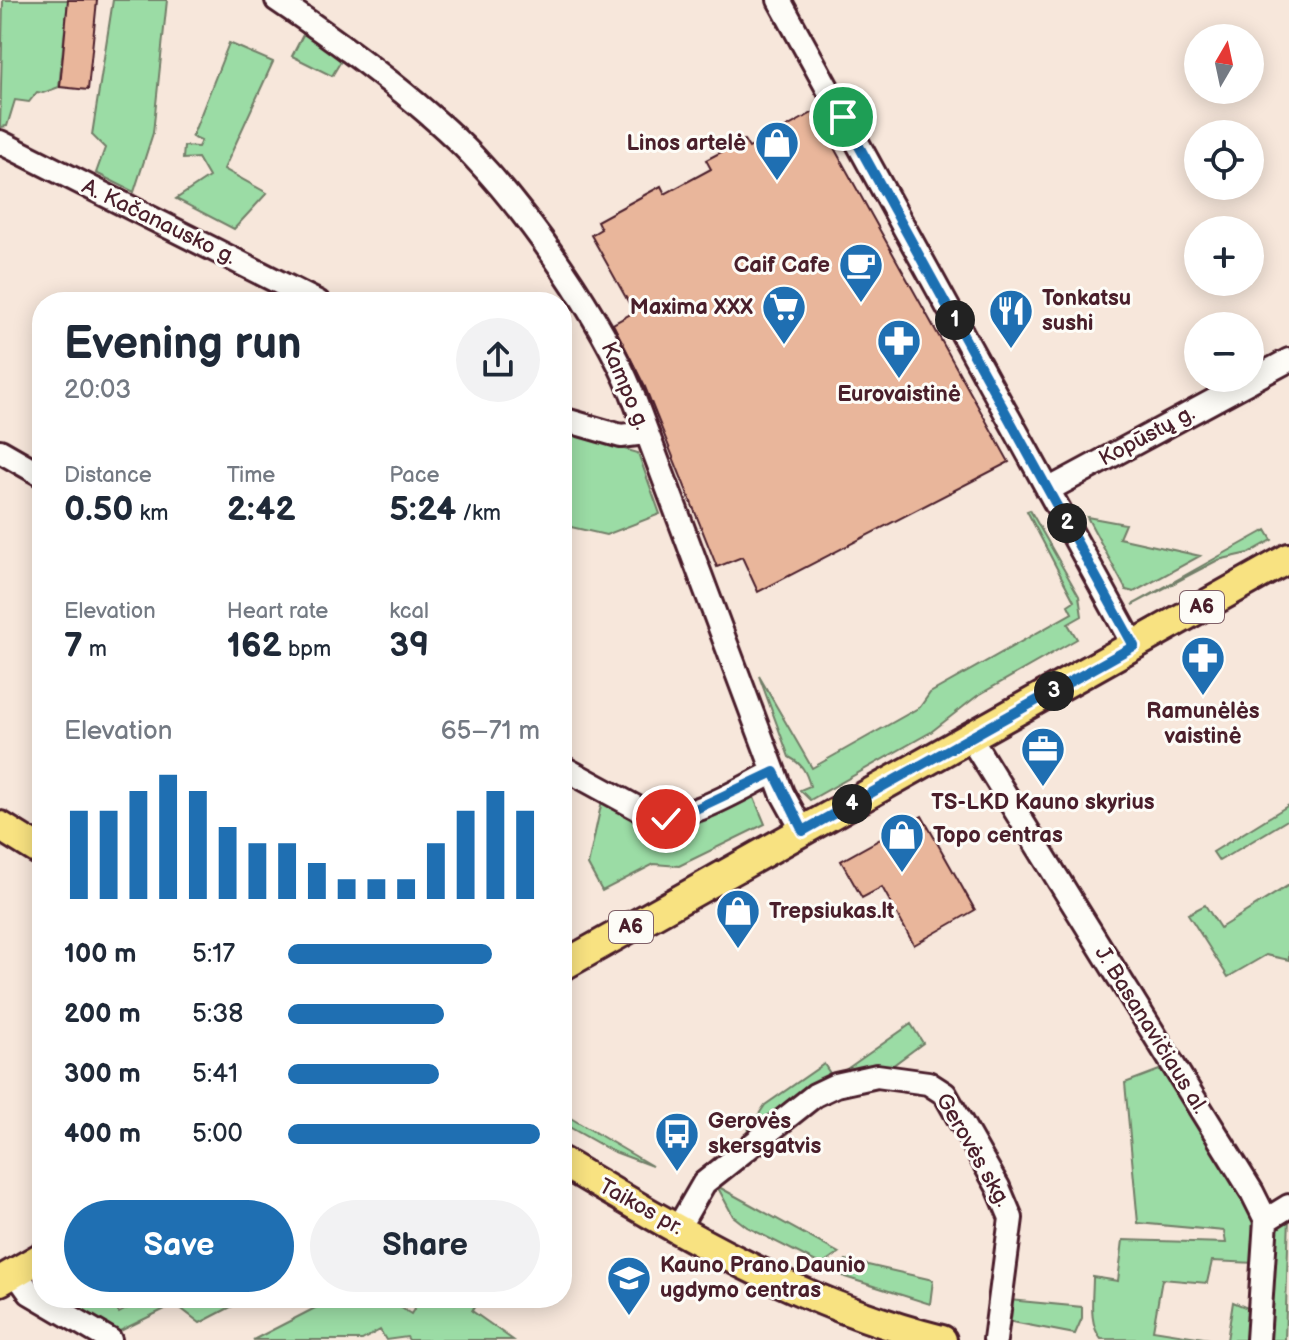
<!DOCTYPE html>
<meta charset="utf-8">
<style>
:root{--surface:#fff;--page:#f2f2f3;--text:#1f2937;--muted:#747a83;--accent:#1f6fb2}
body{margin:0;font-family:"Balsamiq Sans",sans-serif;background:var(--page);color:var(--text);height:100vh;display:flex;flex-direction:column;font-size:30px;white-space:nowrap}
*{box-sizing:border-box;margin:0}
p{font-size:26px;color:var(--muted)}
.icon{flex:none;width:44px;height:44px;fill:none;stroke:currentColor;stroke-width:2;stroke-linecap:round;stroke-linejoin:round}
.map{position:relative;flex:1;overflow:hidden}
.panel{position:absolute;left:32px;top:292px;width:540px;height:1016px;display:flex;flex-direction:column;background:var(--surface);border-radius:32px;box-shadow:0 4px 20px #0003}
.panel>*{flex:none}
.needle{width:52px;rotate:9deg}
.buttons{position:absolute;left:1184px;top:24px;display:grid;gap:16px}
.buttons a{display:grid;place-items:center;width:80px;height:80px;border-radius:50%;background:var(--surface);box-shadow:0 4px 20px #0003;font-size:40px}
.pin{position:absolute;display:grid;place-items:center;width:68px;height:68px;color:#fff;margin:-34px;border:4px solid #fff;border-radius:50%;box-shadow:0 2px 8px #0007}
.km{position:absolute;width:40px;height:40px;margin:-20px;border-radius:50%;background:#222;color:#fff;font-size:22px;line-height:40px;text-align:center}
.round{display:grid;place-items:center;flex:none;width:84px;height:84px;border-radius:42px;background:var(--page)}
.head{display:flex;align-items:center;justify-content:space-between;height:136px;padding:0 32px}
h1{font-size:44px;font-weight:700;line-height:60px}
.metrics{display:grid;grid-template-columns:repeat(3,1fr);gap:12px;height:136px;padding:8px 32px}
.metrics div{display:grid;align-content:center}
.metrics b{font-size:34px;font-weight:700}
.metrics small{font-size:22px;font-weight:400}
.metrics p{font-size:22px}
.chart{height:224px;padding:16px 32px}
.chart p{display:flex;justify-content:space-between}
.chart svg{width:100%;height:144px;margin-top:8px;stroke:var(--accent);stroke-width:6}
.action{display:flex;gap:16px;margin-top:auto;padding:16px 32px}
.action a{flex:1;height:92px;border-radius:48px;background:var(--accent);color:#fff;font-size:32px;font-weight:700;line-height:92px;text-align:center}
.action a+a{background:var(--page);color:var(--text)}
ul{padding:0 32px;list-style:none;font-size:26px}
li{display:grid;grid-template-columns:128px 96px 1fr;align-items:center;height:60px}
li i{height:20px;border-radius:10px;background:var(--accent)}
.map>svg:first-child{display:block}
.green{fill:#9bdca5;stroke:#727e68;stroke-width:2}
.building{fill:#e9b69b;stroke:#4a1f2b;stroke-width:2}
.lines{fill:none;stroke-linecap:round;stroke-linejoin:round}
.minor-casing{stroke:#4a1f2b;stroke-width:28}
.major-casing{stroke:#4a1f2b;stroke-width:34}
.minor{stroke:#fdfcf7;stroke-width:22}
.major{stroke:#f8e281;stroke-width:28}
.route-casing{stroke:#fff;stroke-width:16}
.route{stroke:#1f6fb2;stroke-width:10}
.labels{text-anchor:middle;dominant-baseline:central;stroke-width:6;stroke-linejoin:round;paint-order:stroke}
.shield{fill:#fdfcf7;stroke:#806168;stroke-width:2}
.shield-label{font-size:20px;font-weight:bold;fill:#4a1f2b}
.poi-label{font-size:22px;font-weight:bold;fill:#4a1f2b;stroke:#fdfcf7;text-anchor:start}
.street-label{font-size:22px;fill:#4a1f2b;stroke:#fdfcf7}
</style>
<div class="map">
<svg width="1289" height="1340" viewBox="0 0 1289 1340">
<rect width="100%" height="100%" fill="#f7e7db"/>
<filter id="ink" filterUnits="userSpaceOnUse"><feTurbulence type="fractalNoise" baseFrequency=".0125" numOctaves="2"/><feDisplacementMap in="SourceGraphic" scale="16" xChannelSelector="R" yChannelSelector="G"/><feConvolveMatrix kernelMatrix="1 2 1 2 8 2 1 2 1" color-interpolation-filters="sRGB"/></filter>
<g filter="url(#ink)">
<path class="green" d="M3 0H68L59 87 43 93 37 92 29 102 15 100 7 126 0 127Z
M113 0H167L153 133 134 192 96 173 105 148 92 135Z
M306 29 344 56 332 76 292 56Z
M229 43 273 62 224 169 267 193 234 229 176 199 209 177 198 158 183 159 184 146 198 147 201 141 192 137Z
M573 434 638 453 660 514 606 535 562 525V451Z
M1030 510 1079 596 1082 616 1068 624 1077 639 977 696 931 732 810 800 800 790 810 786C806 771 802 764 789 757L759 676 812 768 920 707 930 693 1072 613 1068 605 1074 601 1027 511Z
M1087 517 1125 524 1119 538 1200 556 1134 592 1126 590Z
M1266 530 1272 540 1249 553 1218 560 1132 605Z
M752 793 765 824 679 866 654 864 602 891 588 865 603 796 658 824Z
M1289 805V819L1219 861 1213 852Z
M1289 885V960L1266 955 1228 977 1188 914 1205 905 1220 928Z
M911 1024 923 1043 892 1066 841 1073Z
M824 1064 833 1078 747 1132 765 1105Z
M1162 1069 1244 1196 1256 1225 1255 1263 1212 1261 1207 1283 1162 1279 1153 1330 1216 1340 1101 1339C1088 1323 1093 1297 1093 1277L1118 1281 1123 1240 1226 1243 1224 1231 1138 1223 1125 1083Z
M562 1113 652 1166 612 1151 562 1123Z
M717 1186 839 1253 822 1265 747 1227 733 1216Z
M1289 1216 1285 1340H1268L1275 1233Z
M846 1260 933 1280 930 1304 845 1277 839 1273Z
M58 1298H111L119 1313 146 1298H248L200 1323 175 1304 116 1333Z
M315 1298H385L411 1314 421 1298H479L472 1311 513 1340H409L407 1337 386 1340 380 1330 362 1340H253L319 1306Z
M1009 1300 1082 1307V1318L1075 1334 1007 1321Z
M1233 1302 1250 1309 1245 1340H1227Z"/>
<path class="building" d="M68 0H97L88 90 60 87Z
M814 112 1009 462 758 592 742 557 717 567 645 387 613 324 634 312 591 235 601 229 597 221 661 186 665 194 711 169 706 160 744 140 749 148Z
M922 816 975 910 914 945 882 887 862 898 841 861Z"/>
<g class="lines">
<g class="minor-casing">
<path id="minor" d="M277 0C339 42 421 102 473 156 530 216 600 316 632 393L782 793 803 831
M779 0 1134 646
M0 142 318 302
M562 419 621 436 645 433
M0 451 42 475
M1048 490 1289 360
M971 739 1252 1192 1266 1220 1258 1340
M562 767 652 816C688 823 741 788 774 772
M1266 1220 1289 1206
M678 1228 704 1183 815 1095 836 1085 877 1076 928 1083 945 1094 998 1187 1011 1218 995 1340
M15 1272 30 1293 110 1340"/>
</g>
<g class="major-casing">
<path id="major" d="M0 826 42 852
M562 966 1289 558
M562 1162C683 1234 804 1306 942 1340
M0 1281 42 1257"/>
</g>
<use href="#minor" class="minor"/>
<use href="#major" class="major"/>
</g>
</g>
<g class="lines" filter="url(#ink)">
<g class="route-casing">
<path id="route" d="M666 819 683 815 774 772 803 831 1134 646 843 117"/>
</g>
<use href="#route" class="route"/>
</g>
<defs>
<g id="shop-pin" transform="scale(2.3)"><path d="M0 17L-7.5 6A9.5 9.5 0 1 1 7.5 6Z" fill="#1f6fb2" stroke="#fdfcf7"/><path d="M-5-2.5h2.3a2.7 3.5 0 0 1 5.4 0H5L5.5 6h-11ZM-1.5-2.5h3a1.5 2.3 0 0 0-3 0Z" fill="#fff"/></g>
<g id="cafe-pin" transform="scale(2.3)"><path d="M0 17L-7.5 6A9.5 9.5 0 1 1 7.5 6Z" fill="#1f6fb2" stroke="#fdfcf7"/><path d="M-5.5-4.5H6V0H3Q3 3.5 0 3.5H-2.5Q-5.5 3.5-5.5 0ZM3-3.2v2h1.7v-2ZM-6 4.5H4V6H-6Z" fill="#fff"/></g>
<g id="supermarket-pin" transform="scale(2.3)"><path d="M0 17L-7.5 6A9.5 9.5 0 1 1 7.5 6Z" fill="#1f6fb2" stroke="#fdfcf7"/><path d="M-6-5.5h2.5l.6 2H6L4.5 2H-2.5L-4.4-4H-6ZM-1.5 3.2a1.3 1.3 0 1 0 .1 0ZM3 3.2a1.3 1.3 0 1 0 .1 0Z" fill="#fff"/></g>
<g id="restaurant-pin" transform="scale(2.3)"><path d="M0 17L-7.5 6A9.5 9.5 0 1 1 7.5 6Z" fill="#1f6fb2" stroke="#fdfcf7"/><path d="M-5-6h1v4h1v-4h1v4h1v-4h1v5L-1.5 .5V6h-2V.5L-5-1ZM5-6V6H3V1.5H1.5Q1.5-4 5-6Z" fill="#fff"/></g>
<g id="pharmacy-pin" transform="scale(2.3)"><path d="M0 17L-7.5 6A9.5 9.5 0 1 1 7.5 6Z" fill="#1f6fb2" stroke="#fdfcf7"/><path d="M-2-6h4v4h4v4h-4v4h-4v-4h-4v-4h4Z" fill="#fff"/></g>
<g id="office-pin" transform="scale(2.3)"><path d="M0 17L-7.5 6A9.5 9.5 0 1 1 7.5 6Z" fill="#1f6fb2" stroke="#fdfcf7"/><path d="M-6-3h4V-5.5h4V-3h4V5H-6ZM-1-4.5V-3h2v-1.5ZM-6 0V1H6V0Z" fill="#fff"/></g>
<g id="bus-pin" transform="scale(2.3)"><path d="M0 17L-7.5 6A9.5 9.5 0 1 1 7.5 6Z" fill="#1f6fb2" stroke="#fdfcf7"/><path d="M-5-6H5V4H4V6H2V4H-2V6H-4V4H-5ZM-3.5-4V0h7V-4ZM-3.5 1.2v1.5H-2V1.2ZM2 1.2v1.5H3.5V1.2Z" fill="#fff"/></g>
<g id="school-pin" transform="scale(2.3)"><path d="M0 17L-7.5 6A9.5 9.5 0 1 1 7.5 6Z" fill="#1f6fb2" stroke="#fdfcf7"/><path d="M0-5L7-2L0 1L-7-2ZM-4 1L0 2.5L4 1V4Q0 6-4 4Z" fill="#fff"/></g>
</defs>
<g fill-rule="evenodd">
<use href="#shop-pin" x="777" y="143"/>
<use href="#cafe-pin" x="861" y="265"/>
<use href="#supermarket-pin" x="784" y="307"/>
<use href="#restaurant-pin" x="1011" y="311"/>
<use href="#pharmacy-pin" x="899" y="341"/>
<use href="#pharmacy-pin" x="1203" y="658"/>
<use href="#office-pin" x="1043" y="749"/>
<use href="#shop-pin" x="902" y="835"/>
<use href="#shop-pin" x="738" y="911"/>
<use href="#bus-pin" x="677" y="1134"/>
<use href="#school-pin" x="629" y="1278"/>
</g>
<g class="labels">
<g class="shield">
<rect x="1180" y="591" width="44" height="32" rx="6"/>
<rect x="609" y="911" width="44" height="32" rx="6"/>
</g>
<g class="shield-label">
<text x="1202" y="607">A6</text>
<text x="631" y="927">A6</text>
</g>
<g class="poi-label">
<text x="746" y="143" text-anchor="end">Linos artelė</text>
<text x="830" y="265" text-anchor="end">Caif Cafe</text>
<text x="1042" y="298">Tonkatsu<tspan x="1042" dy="25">sushi</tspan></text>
<text x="753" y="307" text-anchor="end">Maxima XXX</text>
<text x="899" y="394" text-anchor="middle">Eurovaistinė</text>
<text x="1203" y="711" text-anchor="middle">Ramunėlės<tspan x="1203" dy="25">vaistinė</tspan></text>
<text x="1043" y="802" text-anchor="middle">TS-LKD Kauno skyrius</text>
<text x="933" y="835">Topo centras</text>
<text x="769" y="911">Trepsiukas.lt</text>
<text x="708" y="1121">Gerovės<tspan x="708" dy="25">skersgatvis</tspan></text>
<text x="660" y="1265">Kauno Prano Daunio<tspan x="660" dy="25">ugdymo centras</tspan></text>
</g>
<g class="street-label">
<text transform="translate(159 222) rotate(26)">A. Kačanausko g.</text>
<text transform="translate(625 386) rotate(67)">Kampo g.</text>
<text transform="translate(1147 436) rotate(-28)">Kopūstų g.</text>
<text transform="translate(1151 1030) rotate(58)">J. Basanavičiaus al.</text>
<text transform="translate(973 1150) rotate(60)">Gerovės skg.</text>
<text transform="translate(641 1207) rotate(29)">Taikos pr.</text>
</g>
</g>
</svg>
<div class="buttons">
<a><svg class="needle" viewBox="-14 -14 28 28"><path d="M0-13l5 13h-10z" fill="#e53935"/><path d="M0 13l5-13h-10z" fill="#747a83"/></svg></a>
<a><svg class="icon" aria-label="locate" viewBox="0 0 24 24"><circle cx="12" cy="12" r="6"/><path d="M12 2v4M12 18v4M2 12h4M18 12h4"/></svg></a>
<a>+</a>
<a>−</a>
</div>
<div class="pin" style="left:843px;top:117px;background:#1e9e55"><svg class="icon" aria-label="arrive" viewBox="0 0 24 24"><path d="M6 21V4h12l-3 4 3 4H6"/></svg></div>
<div class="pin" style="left:666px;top:819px;background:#d93025"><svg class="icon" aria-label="check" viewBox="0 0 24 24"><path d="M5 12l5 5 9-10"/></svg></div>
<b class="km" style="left:955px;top:320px">1</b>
<b class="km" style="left:1067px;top:523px">2</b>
<b class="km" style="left:1054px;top:691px">3</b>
<b class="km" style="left:852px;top:804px">4</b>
<section class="panel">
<div class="head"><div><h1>Evening run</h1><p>20:03</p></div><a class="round"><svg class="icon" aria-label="share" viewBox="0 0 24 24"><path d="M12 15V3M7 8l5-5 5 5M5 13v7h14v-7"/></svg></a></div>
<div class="metrics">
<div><p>Distance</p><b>0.50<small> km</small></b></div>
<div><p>Time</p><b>2:42</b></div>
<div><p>Pace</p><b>5:24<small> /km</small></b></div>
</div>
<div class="metrics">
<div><p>Elevation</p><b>7<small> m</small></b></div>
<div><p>Heart rate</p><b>162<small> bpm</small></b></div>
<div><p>kcal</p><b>39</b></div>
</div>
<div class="chart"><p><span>Elevation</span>65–71 m</p>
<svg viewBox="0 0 160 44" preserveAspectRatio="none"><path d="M5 44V17M15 44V17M25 44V11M35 44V6M45 44V11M55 44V22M65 44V27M75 44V27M85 44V33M95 44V38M105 44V38M115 44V38M125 44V27M135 44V17M145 44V11M155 44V17"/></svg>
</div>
<ul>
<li><b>100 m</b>5:17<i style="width:81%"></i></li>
<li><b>200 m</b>5:38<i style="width:62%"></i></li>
<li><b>300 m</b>5:41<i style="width:60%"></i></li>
<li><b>400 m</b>5:00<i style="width:100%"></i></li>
</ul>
<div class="action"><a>Save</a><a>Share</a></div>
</section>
</div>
